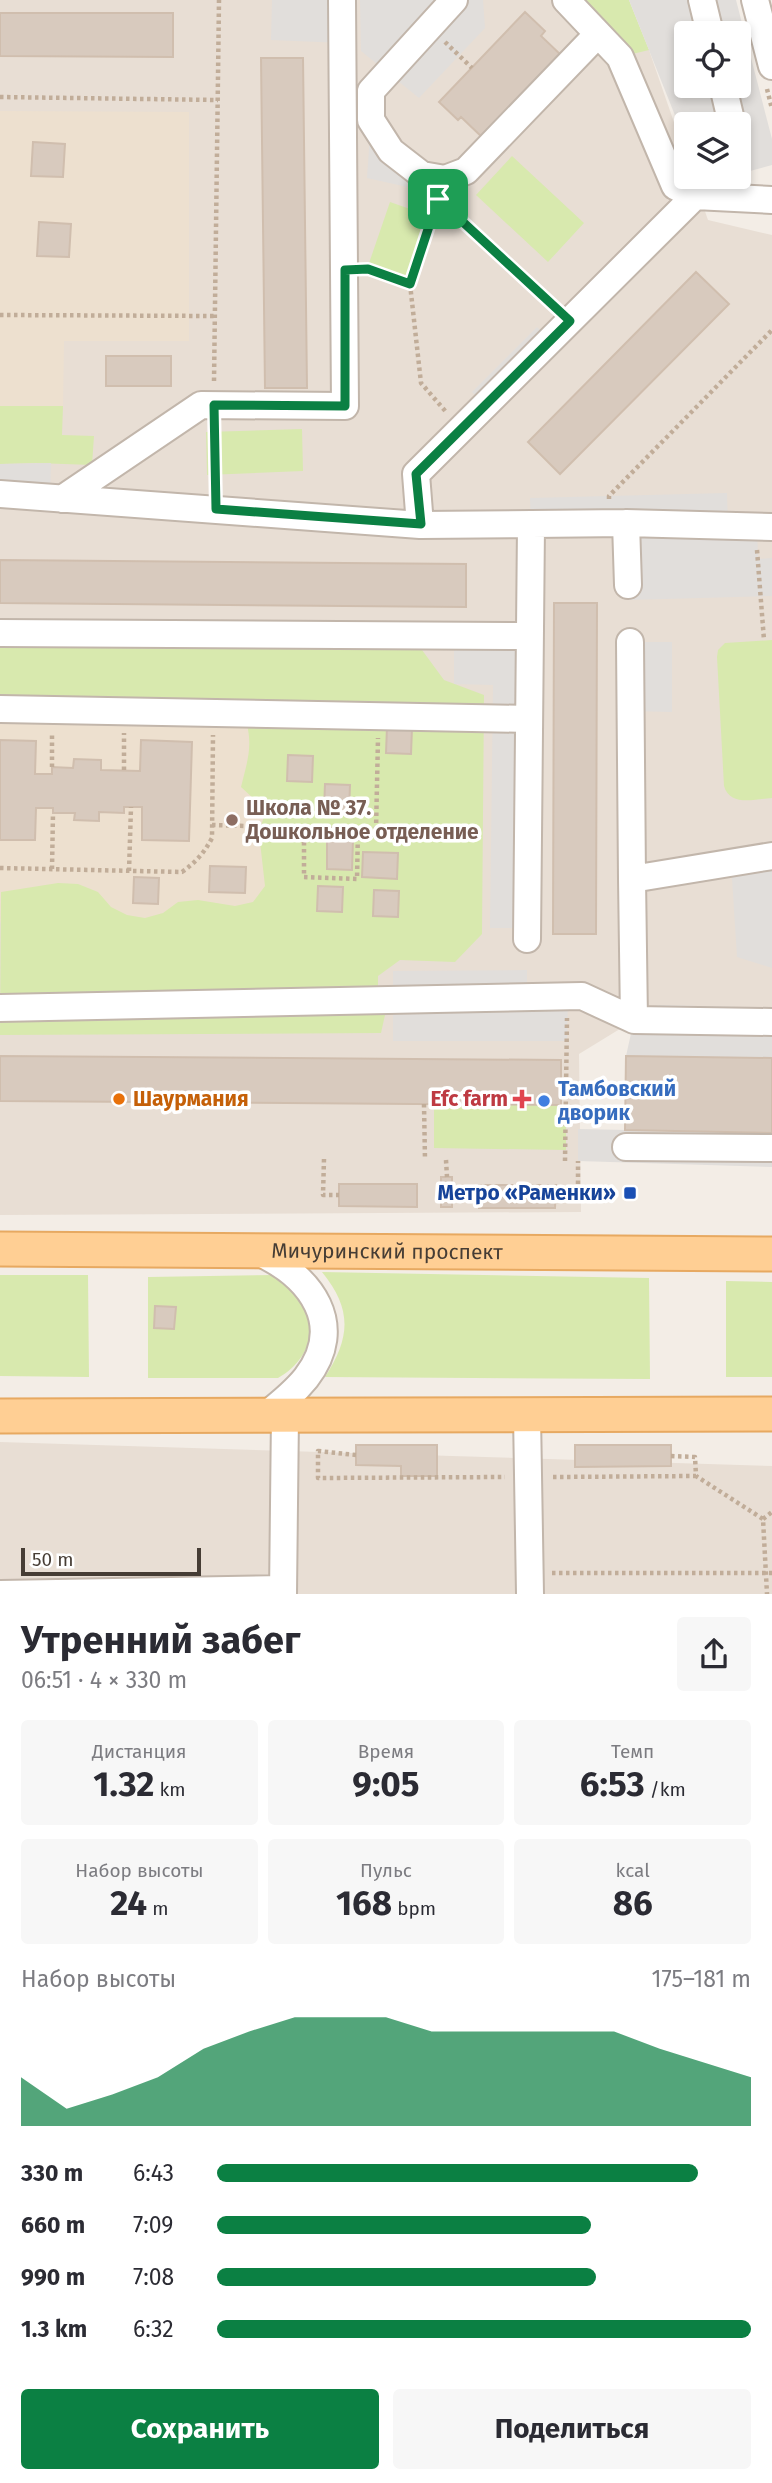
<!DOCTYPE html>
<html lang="ru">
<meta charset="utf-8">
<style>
:root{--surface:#fff;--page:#f7f7f7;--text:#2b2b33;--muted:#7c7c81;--accent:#0b8043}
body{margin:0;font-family:"Fira Sans",sans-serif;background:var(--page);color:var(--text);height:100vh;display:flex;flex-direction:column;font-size:26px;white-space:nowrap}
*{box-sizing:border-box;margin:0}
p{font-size:23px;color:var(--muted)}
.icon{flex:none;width:38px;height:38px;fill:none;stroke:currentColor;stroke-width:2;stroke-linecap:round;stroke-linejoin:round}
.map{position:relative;height:1594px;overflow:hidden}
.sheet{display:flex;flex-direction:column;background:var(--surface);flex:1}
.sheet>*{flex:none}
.fabs{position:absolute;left:674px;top:21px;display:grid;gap:14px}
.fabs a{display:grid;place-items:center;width:77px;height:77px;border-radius:7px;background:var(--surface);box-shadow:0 4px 10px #0003;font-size:35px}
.scale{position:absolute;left:21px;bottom:18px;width:180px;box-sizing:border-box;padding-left:7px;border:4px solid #463d35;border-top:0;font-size:19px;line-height:24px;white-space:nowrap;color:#463d35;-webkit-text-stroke:5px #fff;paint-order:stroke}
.pin{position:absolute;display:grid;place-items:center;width:60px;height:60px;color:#fff;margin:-30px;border-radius:14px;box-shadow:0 4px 10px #0006}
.round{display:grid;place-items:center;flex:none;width:74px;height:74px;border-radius:7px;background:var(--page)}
.summary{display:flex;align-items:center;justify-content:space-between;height:119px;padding:0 21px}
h1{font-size:38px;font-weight:700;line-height:52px}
.stats{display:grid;grid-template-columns:repeat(3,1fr);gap:10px;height:119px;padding:7px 21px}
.stats div{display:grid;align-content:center;border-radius:7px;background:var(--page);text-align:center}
.stats b{font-size:35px;font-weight:700}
.stats small{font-size:19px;font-weight:400}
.stats p{font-size:19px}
.chart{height:196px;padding:14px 21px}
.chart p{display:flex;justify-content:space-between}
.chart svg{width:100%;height:126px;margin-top:7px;fill:var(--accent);opacity:.7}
.primary-button{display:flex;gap:14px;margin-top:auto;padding:14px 21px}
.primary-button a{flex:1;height:80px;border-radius:7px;background:var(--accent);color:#fff;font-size:28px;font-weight:700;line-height:80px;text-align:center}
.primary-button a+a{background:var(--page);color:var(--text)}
ul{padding:0 21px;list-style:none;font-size:23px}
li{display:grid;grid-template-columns:112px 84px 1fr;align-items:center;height:52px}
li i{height:18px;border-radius:9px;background:var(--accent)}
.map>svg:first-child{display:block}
.residential{fill:#e8ded4}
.education{fill:#ede0cf}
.green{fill:#d8e9ae}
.parking{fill:#e1dedb;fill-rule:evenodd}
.building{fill:#d8cabe;stroke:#d0beae;stroke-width:2}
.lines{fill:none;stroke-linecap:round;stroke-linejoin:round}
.minor-casing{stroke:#c2b6ab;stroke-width:30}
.major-casing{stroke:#e7a961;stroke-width:37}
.path{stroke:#c1ad99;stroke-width:4.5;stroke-dasharray:3.5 3.5;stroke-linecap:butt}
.minor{stroke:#fff;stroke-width:26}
.major{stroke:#ffcf94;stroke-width:33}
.route-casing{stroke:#fff;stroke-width:14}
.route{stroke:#0b8043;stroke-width:9}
.education-dot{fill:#8d6e63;stroke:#fff;stroke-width:2.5}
.food-dot{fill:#e8710a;stroke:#fff;stroke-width:2.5}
.health-dot{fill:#e0444e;stroke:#fff;stroke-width:2.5}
.shop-dot{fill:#3f7fe0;stroke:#fff;stroke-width:2.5}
.transit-dot{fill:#1a4fb4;stroke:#fff;stroke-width:2.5}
.labels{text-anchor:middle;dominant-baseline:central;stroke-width:7;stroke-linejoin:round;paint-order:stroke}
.education-label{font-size:21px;font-weight:bold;fill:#785e54;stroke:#fff;text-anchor:start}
.shop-label{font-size:21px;font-weight:bold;fill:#366cbe;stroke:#fff;text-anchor:start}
.food-label{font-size:21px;font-weight:bold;fill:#c56008;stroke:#fff;text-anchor:start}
.health-label{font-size:21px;font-weight:bold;fill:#be3a42;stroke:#fff;text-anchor:end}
.transit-label{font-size:21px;font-weight:bold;fill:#164399;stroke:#fff;text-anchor:end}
.street-label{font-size:21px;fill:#463d35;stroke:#fff}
</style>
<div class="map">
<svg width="772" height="1594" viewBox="0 0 772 1594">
<rect width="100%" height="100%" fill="#f3ede6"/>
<path class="residential" d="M0 0H626L649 50 686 157V177H693L708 220 772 235V1008L659 1005 579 1054 581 1212 0 1215Z
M0 1442 772 1466V1594H0Z"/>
<path class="education" d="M0 111 189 112V341H64L63 406H0Z
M0 681 465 690 461 931 0 922Z"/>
<path class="green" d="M566 0H629L649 50 620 57Z
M512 156 584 223 548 262 476 195Z
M390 202 433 217 410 284 367 269Z
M0 406H63L62 435 94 436 92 465 36 463 0 464Z
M302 429 303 471 207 475 206 432Z
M772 640V798C755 799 730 807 724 786L717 657 718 650 725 643Z
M0 641 404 643 422 650 444 680 484 695 482 934 455 962 400 960 378 976V996L385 1015 381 1033 0 1035 1 892 58 883 78 884 98 892 111 907 127 915 145 918 163 913 178 902 198 900 235 906 253 902 265 886 259 833 264 816 255 800 241 787C248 759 254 743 244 715L0 701Z
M434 1104 561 1105 566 1112V1150L434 1148Z
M322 1272 649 1278 650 1379 325 1377C351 1337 352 1309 322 1272Z
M0 1275H88L89 1377 0 1376Z
M274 1275C283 1279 288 1286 295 1293 322 1323 311 1359 278 1378H148V1277Z
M726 1281 772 1282V1377H726Z"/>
<path class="parking" d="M272 0H342L343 43 271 40Z
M360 0H483L485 28 419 98 361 51Z
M629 0H736L772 139V165L739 174 738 124H686V143ZM686 33H738V86H686Z
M371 120 422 175 421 190 367 178Z
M537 327 551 340 485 405 472 392Z
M51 463 50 498 0 494V464Z
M727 493 728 526 757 527 758 559 772 558V596L628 600 626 524 531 526 530 498Z
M454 635 529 636 526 928H490L493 685 454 684Z
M630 642H672V712L630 711Z
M772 856V968L737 957 731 863Z
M527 970V997L568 996 567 1041H393V971Z
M659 1005 772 1008V1058L626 1056 634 1020Z
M578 1129 772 1133V1167L578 1161Z"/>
<path class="building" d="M525 12 545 31 541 36 562 56 484 139 461 117 458 120 439 102Z
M0 13H173V57L0 56Z
M261 58H303L307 388H265Z
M33 142 65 144 63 177 31 176Z
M39 222 71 224 69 257 37 256Z
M696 272 729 304 560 474 528 442Z
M106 356H171V386H106Z
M0 560 466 564V607L0 603Z
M554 603H597L596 934H553Z
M387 727 412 728 411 754 386 753Z
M0 740 36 741 35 774H52V767L73 768 74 759 101 760V770L140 771 141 740 192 742 189 841 142 840V807H124V813L99 812V821L74 820 75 813H53V808H36L35 840H0Z
M288 755 313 756 312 782 287 781Z
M325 784 350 785 349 811 324 810Z
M327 839 353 840 352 870 327 869Z
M363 852 398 853 397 879 362 877Z
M210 866 246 867 245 893 209 892Z
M134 877 159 878 158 904 133 903Z
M318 886 343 887 342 912 317 911Z
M374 890 399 891 398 917 373 916Z
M0 1056 561 1060V1105L0 1101Z
M626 1056 772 1058V1133L625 1130Z
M441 1177H452V1207H441Z
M339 1184H417V1207L339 1206Z
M479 1185H556L555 1208H479Z
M155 1306 176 1307 174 1329 154 1328Z
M356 1445H437V1476H401V1466L356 1465Z
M575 1445H671V1466L575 1467Z"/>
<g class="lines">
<g class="minor-casing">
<path id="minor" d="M454 0 371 91V120L391 151 422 175 445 179 466 171 598 34
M566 0 620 57 675 186 695 196 772 200
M702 0 710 33
M755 0 772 66
M723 86 731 120
M0 494 420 525 626 523 772 527
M62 499 201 405 345 406 342 0
M626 523 628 585
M420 525 416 474 695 196
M0 633 529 636
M630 642 632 879 772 856
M0 709 528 719
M632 879 634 1020 772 1022
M527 939 531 526
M0 1008 582 996 634 1020
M626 1147 772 1148
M260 1253C311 1277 347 1325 306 1378 294 1393 280 1404 266 1415
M527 1415 530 1594
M0 1594 283 1589
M283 1594 285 1415"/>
</g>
<g class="major-casing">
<g id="major">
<path id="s1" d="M0 1249 772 1254"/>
<path d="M0 1416 772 1414"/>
</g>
</g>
<path class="path" d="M445 42 472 68
M767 89 772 109
M0 97 218 100
M441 202 553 305
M366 269 410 284 438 200
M410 284 421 383 447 413
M0 315 215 316
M214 381 219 0
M214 428 215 486
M609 499V496L772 330
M757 550 764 640
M52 767V732
M124 770V733
M212 825 406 831
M304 828V877L357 879 358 829
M376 830 378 738
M0 868 182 872C196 862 204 853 212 838L213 735
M52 869 53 813
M129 871 131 807
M424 1104 425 1160
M324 1159 323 1195H339
M446 1160 447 1177
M565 1161 567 1018
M556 1196 578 1197V1161
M356 1455 318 1451V1478L505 1477
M671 1456 695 1457 696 1476 763 1519 767 1594
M553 1477 696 1476
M763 1519 772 1512
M552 1573H772"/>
<use href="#minor" class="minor"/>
<use href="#major" class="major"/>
</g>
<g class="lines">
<g class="route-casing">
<path id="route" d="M438 199 570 321 416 474 421 524 216 509 214 405 345 406V270L368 269 410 284Z"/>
</g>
<use href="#route" class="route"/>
</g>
<circle class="education-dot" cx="232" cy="820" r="7"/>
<circle class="food-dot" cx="119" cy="1099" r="7"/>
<path class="health-dot" d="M518.5 1088.5h7v7h7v7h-7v7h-7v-7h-7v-7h7z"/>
<circle class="shop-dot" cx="544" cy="1101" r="7"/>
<rect class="transit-dot" x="623" y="1186" width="14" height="14" rx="3.5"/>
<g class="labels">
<g class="education-label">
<text x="246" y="808">Школа № 37.<tspan x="246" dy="24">Дошкольное отделение</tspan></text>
</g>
<g class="shop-label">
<text x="558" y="1089">Тамбовский<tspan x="558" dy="24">дворик</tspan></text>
</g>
<g class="food-label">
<text x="133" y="1099">Шаурмания</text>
</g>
<g class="health-label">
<text x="508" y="1099">Efc farm</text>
</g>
<g class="transit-label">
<text x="616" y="1193">Метро «Раменки»</text>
</g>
<g class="street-label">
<text stroke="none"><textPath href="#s1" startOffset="387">Мичуринский проспект</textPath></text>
</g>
</g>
</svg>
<div class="fabs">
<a><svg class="icon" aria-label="locate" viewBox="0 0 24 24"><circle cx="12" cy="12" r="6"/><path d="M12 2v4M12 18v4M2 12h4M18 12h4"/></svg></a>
<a><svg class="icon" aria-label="layers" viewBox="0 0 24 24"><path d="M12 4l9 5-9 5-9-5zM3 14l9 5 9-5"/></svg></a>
</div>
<div class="scale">50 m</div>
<div class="pin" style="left:438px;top:199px;background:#1e9e55"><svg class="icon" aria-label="arrive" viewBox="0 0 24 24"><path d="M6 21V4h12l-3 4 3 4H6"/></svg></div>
</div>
<section class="sheet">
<div class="summary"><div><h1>Утренний забег</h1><p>06:51 · 4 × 330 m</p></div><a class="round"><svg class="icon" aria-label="share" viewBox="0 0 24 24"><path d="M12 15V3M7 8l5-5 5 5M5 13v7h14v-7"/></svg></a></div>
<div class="stats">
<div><p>Дистанция</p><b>1.32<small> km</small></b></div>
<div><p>Время</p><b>9:05</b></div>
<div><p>Темп</p><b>6:53<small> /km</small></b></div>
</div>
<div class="stats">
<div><p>Набор высоты</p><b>24<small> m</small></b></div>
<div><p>Пульс</p><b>168<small> bpm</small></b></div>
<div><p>kcal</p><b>86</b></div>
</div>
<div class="chart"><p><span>Набор высоты</span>175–181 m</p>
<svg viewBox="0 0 160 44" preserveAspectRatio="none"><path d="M0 44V27L10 38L20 33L30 27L40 17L50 11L60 6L70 6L80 6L90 11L100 11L110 11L120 11L130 11L140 17L150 22L160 27V44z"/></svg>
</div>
<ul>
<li><b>330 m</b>6:43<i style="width:90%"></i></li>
<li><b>660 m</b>7:09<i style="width:70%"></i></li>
<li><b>990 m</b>7:08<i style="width:71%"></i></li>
<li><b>1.3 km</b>6:32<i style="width:100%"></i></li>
</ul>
<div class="primary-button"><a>Сохранить</a><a>Поделиться</a></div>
</section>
